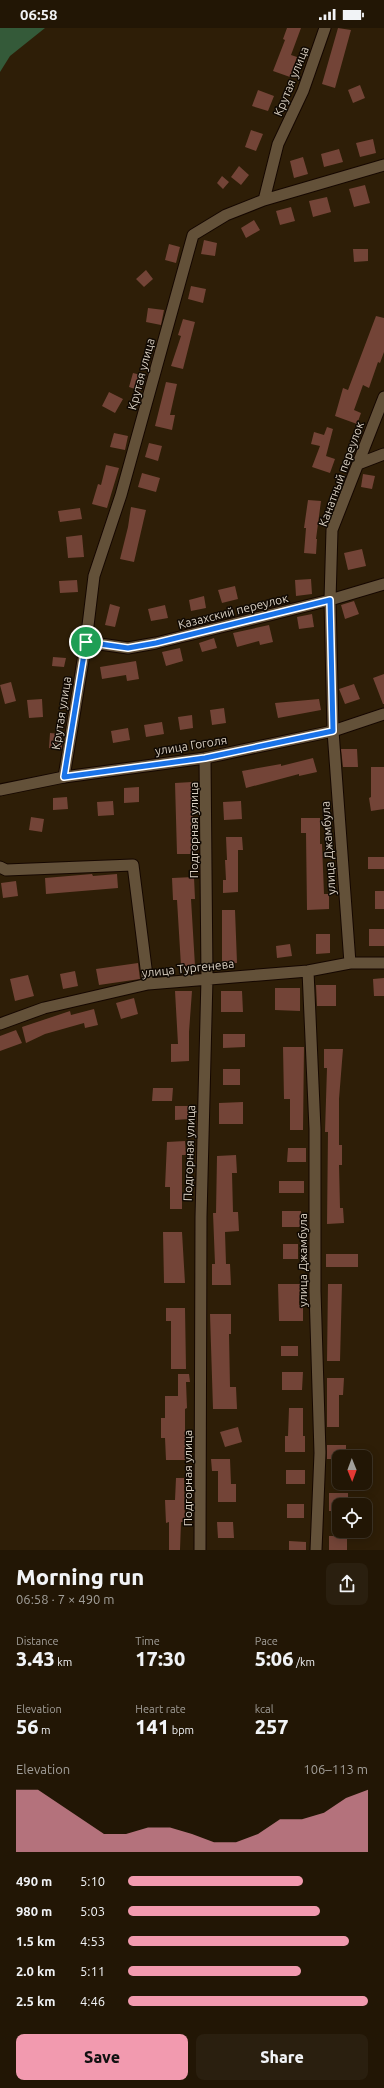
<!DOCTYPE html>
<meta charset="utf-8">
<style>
:root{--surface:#221605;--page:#2a1f0f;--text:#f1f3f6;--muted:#a29f9a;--line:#3f3527;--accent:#f29aaf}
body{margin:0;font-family:Ubuntu,sans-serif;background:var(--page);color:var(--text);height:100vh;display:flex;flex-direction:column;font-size:15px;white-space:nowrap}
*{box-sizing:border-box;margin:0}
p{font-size:13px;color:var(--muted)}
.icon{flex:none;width:22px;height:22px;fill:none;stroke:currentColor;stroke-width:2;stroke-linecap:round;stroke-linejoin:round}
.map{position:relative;height:1522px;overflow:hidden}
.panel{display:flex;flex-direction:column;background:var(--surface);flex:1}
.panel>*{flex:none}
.needle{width:26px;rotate:179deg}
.buttons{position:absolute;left:332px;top:1422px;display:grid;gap:8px}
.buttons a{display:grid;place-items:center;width:40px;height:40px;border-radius:8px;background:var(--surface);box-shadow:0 2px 10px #0003,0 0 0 1px var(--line);font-size:20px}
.pin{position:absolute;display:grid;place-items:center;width:34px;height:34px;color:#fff;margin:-17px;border:2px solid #fff;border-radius:50%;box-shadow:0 1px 4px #0007}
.round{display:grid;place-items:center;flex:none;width:42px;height:42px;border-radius:8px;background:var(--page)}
.headline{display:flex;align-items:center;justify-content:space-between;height:68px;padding:0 16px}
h1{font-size:22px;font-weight:800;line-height:30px}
.stats{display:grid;grid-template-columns:repeat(3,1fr);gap:6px;height:68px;padding:4px 16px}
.stats div{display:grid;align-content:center}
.stats b{font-size:20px;font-weight:800}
.stats small{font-size:11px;font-weight:400}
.stats p{font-size:11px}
.chart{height:112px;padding:8px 16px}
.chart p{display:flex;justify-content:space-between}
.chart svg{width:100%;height:72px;margin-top:4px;fill:var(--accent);opacity:.7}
.primary-button{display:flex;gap:8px;margin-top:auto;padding:8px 16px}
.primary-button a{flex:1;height:46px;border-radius:8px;background:var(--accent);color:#111;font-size:16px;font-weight:800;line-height:46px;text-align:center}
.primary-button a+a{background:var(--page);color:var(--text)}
ul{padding:0 16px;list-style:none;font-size:13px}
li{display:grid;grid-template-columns:64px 48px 1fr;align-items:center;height:30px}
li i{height:10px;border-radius:5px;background:var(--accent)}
.status{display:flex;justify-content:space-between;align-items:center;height:28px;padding:0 20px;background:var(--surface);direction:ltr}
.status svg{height:11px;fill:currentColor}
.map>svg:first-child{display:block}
.forest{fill:#345a39}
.building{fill:#734437}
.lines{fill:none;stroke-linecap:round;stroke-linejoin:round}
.minor-casing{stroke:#150700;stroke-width:13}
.tertiary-casing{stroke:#150700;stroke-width:13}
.minor{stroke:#635139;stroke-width:11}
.tertiary{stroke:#635139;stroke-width:11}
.route-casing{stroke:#fff;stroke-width:8}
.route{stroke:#1a73e8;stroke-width:5}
.labels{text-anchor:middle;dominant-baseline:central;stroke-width:3;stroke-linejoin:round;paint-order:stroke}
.street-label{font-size:12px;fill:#dad0c2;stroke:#100903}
</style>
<div class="status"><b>06:58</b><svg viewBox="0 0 49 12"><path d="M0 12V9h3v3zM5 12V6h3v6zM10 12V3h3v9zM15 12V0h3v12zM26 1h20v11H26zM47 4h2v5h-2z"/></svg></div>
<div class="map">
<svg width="384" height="1522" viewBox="0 0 384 1522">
<rect width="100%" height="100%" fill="#2e1e07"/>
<path class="forest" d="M0 0H45L10 28 0 44Z"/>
<path class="building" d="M287 0H301L291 27 297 29 290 49 273 43 285 12 283 11Z
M338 0 351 2 335 60 322 56Z
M360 57 365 70 353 75 348 62Z
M258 62 274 68 268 83 252 78Z
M251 102 263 106 256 123 245 119Z
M373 111 376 125 360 129 356 115Z
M339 121 343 134 324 139 321 126Z
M303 129 308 146 294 150 290 133Z
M239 138 249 147 241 157 231 149Z
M222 148 229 154 223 161 217 155Z
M365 157 370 175 354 179 349 161Z
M327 169 331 184 313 189 309 173Z
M291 179 295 193 280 197 276 183Z
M254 192 260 202 246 210 241 200Z
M204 212 217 215 215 228 201 226Z
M169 216 180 219 176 235 165 232Z
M353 221H368V233L354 234Z
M146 242 153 251 144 259 136 251Z
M191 258 206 261 203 275 188 271Z
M148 280 164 282 161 297 146 294Z
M376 288 384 290V324L380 335 378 334 369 360 363 357 354 382 361 385 357 396 335 388 343 360 348 362Z
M183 291 195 294 183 341 171 338 181 308 178 307Z
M133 345 145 348 141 363 129 359Z
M166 354 177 356 170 387H175L172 402 155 398Z
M109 364 123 371 115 385 102 378Z
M327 399 333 401 326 428 335 431 330 445 312 439 320 418 311 416 314 404 324 407Z
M114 405 128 408 125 422 110 419Z
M149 415 162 418 158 433 145 429Z
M106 437 119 440 107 480 92 476 98 456 101 457Z
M142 445 160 450 156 464 138 459Z
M363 446 375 448 372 461 361 459Z
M308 472 321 473 316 511H317L316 526 304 525 306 500H304Z
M131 479 146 482 134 534 120 531 128 499Z
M80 480 82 491 60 494 58 483Z
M82 507 84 529 68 530 66 509Z
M362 521 366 538 348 542 344 525Z
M311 551 312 566 296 568 295 552Z
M77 552 78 564 60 565 59 553Z
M235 558 238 571 222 575 218 562Z
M204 568 206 580 191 583 189 572Z
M354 573 359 586 345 591 341 577Z
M110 576 120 579 115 599 105 597Z
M165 577 168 590 151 593 148 581Z
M312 586 314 599 299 601 297 589Z
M269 597 273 614 260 617 259 613 237 619 233 605Z
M214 610 217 620 202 624 199 615Z
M180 620 183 633 166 638 162 624Z
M53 629 66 630 64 639 52 638Z
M136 633 139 651 127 653 126 647 102 651 100 639Z
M384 646V676H383L373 650Z
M11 654 16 673 5 676 0 657Z
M354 656 360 671 345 676 339 661Z
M42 671 43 689 29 690 27 672Z
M319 671 321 682 278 690 275 675Z
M224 680 226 695 212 697 210 682Z
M192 687 193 700 180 702 178 689Z
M162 694 164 706 146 709 144 697Z
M128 700 130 712 113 715 111 703Z
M50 705 63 706 62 721 49 720Z
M341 721H357L358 739H343Z
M313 730 317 744 299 748V746L246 760 242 743 281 736V738Z
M371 739H384V781L371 783 369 770 371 769Z
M192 754 194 826H177L175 755Z
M139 759V774L124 775V760Z
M67 769 68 781 53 782V770Z
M113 773 114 787 98 788 97 774Z
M241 773 242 791 224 792 223 774Z
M31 789 44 791 42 804 29 802Z
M301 790H320V816H322L324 866H329V881L307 882 306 805H301Z
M226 809H242L243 822H238V864L223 865V852H226L225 832H227Z
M368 829H384V841H368Z
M92 846 93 848 117 846 118 860 46 866 45 850Z
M194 849 195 871H191L195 938H181L177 872H173L172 850Z
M16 853 18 868 3 870 1 855Z
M375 863H384V881H375Z
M222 882H235L237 935H222Z
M369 901H384V918H369Z
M316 906H330V925L316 926Z
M290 916 292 928 277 930 276 918Z
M138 935 140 951 99 957 96 941Z
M75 943 78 958 63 961 60 946Z
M28 947 34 968 15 973 10 951Z
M384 950V968H374L373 951Z
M316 957H336V978H317Z
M275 960H300V983L275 982Z
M175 963H192L189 1004V1033L171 1034V1016H178Z
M221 963H242L243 984H221Z
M134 970 138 986 121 991 116 975Z
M94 981 98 997 85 1000 84 995 45 1006 26 1015 22 999 70 983 71 987Z
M16 1002 22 1015 0 1023V1008Z
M223 1006H245V1019L223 1020Z
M283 1019H304L303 1102H290V1071H284Z
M324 1021H343L339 1071V1117H342V1137H339L340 1180H343L344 1195 327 1196 328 1104H325L327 1040H324Z
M223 1041H240V1057H223Z
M153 1060H173L172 1073H152Z
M243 1074V1096H219V1075Z
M175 1078H188L189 1091 175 1092Z
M185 1113 186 1127H182V1181H170V1159H165L167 1114Z
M288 1120H306V1134H287Z
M236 1127 237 1145H232L233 1184H238L239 1203 225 1204 226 1236H230L231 1257H212V1236H215L213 1185H216L217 1128Z
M279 1153H304V1165H279Z
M282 1183H301V1199H282Z
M163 1204H182L185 1255H164Z
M283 1216H298V1231H283Z
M326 1226H358V1239H326Z
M278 1256H300L299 1277H303V1293H279Z
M328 1256H342L340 1333H327Z
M166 1280H185L186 1341H171V1293H166Z
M210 1286H231V1306H229L230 1359H236L237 1381H213Z
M281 1318H298V1328H281Z
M282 1344H303L302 1362H282Z
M178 1346H189L190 1354H186L187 1380 185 1381V1432H166L165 1410H161V1390H165V1368H178Z
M327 1350H344L343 1367H339V1399H327Z
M289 1380H303V1408H305V1424H285V1408H288Z
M238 1399 242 1414 225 1419 220 1404Z
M327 1417H346V1429H339V1431H327Z
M211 1431H230L231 1456H236V1474H218V1443H212Z
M286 1442H305V1456H286Z
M176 1450H184L185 1494H181L180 1522H169V1494L166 1495 165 1472H175Z
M329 1465H348V1477H339V1483H329Z
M287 1476H304V1490H287Z
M217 1494H233L234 1510H218Z
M329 1508H347V1522H329Z
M289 1513 306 1514V1522H289Z"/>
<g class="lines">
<g class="minor-casing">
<path id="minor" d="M264 172 384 137
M358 436 384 426
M86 614 128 620 156 615 330 572 384 556
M64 749 86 614 94 548 121 467 193 207 226 187 264 172 278 116 303 63 325 0
M0 839 6 842 133 837 148 956
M350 935 333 703 330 572 332 502 384 369
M308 943 315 1101V1263L320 1425 316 1522
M0 996 44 980 148 956 308 943 350 935H384
M200 1522 201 1189 207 950 205 730"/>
</g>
<g class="tertiary-casing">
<path id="tertiary" d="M0 762 64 749 205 730 333 703 384 686"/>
</g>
<use href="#minor" class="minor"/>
<use href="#tertiary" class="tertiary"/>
</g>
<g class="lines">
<g class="route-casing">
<path id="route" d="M330 572 333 703 205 730 64 749 86 614 128 620 156 615Z"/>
</g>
<use href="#route" class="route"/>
</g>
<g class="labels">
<g class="street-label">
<text transform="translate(291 53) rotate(-68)">Крутая улица</text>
<text transform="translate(141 346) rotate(-75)">Крутая улица</text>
<text transform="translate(341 446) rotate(-70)">Канатный переулок</text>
<text transform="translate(233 583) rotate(-14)">Казахский переулок</text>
<text transform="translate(61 685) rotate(-81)">Крутая улица</text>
<text transform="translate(191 717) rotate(-9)">улица Гоголя</text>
<text transform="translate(193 802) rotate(-90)">Подгорная улица</text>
<text transform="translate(328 820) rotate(-94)">улица Джамбула</text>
<text transform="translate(188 940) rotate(-6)">улица Тургенева</text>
<text transform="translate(189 1125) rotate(-88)">Подгорная улица</text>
<text transform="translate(302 1232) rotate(-90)">улица Джамбула</text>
<text transform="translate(187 1450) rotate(-90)">Подгорная улица</text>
</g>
</g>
</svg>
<div class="buttons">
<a><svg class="needle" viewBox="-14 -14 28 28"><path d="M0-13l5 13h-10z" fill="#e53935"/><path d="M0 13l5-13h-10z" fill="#a29f9a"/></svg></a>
<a><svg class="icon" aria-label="locate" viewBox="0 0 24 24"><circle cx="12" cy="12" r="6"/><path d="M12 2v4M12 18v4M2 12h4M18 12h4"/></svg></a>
</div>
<div class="pin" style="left:86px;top:614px;background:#1e9e55"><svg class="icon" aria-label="arrive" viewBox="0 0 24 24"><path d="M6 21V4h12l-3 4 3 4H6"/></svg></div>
</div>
<section class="panel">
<div class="headline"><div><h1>Morning run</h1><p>06:58 · 7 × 490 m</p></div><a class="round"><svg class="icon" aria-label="share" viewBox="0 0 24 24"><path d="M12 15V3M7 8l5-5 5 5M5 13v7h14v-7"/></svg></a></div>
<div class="stats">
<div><p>Distance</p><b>3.43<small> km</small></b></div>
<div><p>Time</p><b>17:30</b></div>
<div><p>Pace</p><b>5:06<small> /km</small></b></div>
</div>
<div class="stats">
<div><p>Elevation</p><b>56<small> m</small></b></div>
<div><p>Heart rate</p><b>141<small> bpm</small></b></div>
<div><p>kcal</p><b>257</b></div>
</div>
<div class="chart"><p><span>Elevation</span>106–113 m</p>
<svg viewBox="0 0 160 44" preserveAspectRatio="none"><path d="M0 44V6L10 6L20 15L30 24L40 33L50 33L60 29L70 29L80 33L90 38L100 38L110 33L120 24L130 24L140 20L150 11L160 6V44z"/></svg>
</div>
<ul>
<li><b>490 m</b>5:10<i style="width:73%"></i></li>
<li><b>980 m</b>5:03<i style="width:80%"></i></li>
<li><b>1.5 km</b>4:53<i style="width:92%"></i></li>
<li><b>2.0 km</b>5:11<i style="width:72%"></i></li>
<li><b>2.5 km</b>4:46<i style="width:100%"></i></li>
</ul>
<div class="primary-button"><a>Save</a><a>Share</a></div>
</section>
